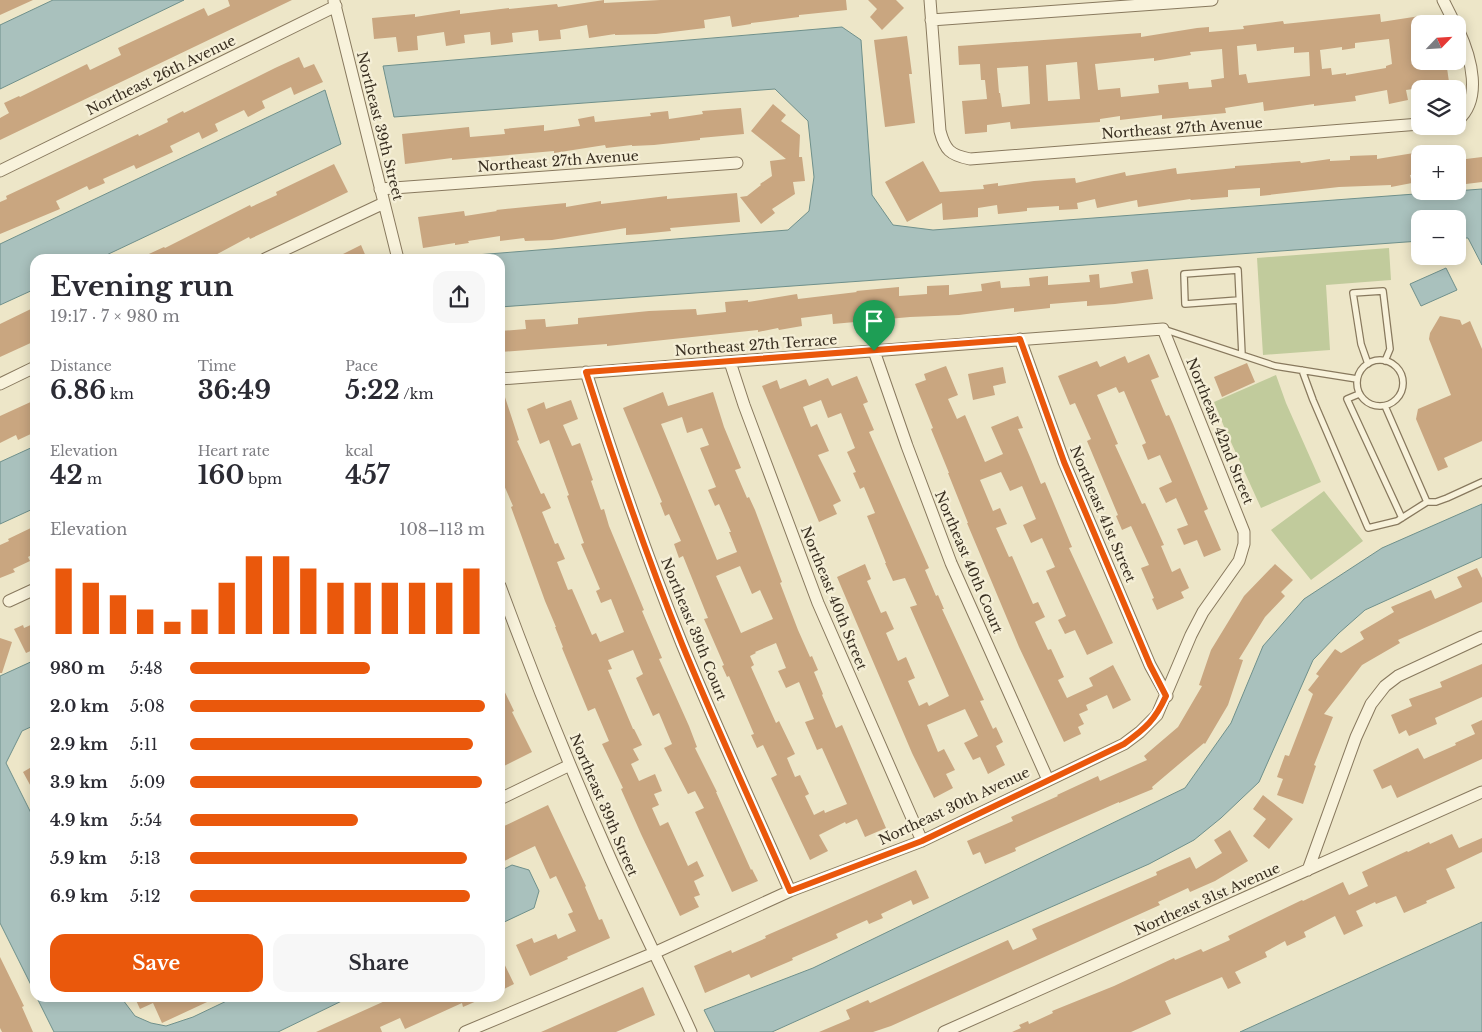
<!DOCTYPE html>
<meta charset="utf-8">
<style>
:root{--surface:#fff;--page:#f7f7f7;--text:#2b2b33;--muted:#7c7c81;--accent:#ea580c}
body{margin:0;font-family:"Libre Baskerville",serif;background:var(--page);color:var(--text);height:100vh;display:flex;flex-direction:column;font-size:19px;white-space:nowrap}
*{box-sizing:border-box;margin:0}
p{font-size:16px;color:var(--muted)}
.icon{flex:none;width:28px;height:28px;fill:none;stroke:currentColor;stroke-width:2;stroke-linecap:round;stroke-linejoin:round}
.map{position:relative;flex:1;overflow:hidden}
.details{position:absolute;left:30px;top:254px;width:475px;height:748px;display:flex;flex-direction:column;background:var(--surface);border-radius:15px;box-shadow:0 2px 12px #0003}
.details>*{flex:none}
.needle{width:32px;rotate:65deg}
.fabs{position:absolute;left:1411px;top:15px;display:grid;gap:10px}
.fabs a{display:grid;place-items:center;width:55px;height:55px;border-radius:10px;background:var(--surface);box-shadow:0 2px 12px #0003;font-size:25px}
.pin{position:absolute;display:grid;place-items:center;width:42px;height:42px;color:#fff;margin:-51px -21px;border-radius:50% 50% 50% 0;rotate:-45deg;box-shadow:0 0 5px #0007}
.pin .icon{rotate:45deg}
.round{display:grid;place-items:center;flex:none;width:52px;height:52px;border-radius:15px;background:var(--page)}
.summary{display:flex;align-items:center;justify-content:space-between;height:85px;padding:0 20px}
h1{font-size:28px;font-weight:700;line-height:38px}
.figures{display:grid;grid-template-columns:repeat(3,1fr);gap:8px;height:85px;padding:5px 20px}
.figures div{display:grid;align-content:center}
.figures b{font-size:25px;font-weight:700}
.figures small{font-size:14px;font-weight:400}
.figures p{font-size:14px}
.chart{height:140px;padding:10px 20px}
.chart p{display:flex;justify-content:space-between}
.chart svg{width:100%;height:90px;margin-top:5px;stroke:var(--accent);stroke-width:6}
.button{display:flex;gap:10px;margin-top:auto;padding:10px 20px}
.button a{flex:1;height:58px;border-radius:15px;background:var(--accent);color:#fff;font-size:20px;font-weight:700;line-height:58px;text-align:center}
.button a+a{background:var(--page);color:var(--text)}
ul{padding:0 20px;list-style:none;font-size:16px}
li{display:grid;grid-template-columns:80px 60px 1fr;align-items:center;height:38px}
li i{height:12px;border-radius:6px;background:var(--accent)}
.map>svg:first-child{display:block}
.green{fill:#c1cb9c}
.water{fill:#a9c1bd;stroke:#6f908b}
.building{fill:#c9a680;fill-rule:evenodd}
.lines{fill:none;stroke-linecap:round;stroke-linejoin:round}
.service-casing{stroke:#88795e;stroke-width:8}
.minor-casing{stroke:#88795e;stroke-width:13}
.service{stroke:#f8f2db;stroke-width:5.5}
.minor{stroke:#f8f2db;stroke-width:11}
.route-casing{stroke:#fff;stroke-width:10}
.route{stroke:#ea580c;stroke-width:6}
.labels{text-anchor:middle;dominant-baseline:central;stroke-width:4.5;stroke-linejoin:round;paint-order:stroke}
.street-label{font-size:14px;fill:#392f21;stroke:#f5efd7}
</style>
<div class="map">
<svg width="1482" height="1032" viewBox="0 0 1482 1032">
<rect width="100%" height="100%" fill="#ede6c8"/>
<path class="green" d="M1389 248 1391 280 1326 285 1330 350 1263 355 1257 258Z
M1276 375 1286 403 1321 482 1261 508 1225 429 1214 402Z
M1324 491 1363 541 1311 580 1271 530Z"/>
<path class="water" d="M53 0H184L0 89V25Z
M842 27 861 40 872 195 893 225 933 230 1482 189V265L1468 238H1458V219H1420V241L500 307V259H426L788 230 809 211 814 177 808 121 775 89 394 117 383 66Z
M325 90 341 144 98 259H35V289L0 305V244Z
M1446 268 1457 290 1421 306 1410 284Z
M35 446V508L0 524V462Z
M1482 504V557L1365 610 1339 633 1313 660 1259 782 1221 818 1194 840 1149 864 967 944 772 1032H715L704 1010 813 968 1185 788 1231 723 1263 646 1304 599 1382 548Z
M35 660V725L22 731 6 763 35 821V993L0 923V676Z
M512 865 529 870 539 891 534 908 500 924V871Z
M1482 922V1032H1240Z
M36 996H120L135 1016 151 1023 166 1026 193 1017 237 996H352L278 1032H54Z"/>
<path class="building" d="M0 0H33L0 15Z
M228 0H292L0 140V118L9 113 4 103 19 96 20 97 87 64 90 70 121 55 118 48 204 8 208 16 230 6Z
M604 0V3L660 0H846L847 10 799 15V17L751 23V24L732 27 730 16 704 20 705 28 656 34 615 35V34L589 38 587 25 560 30 561 39 539 41 538 30 512 33 513 42 491 45 490 32 464 35 465 43 446 46 444 32 417 36 418 50 398 52 396 37 374 39 372 18 415 14V17L460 10V14L509 8V9L557 4 558 7Z
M868 0H896L904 8 882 30 870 17 877 9Z
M1380 14 1381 22 1420 16V63L1446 61 1450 89H1434V86L1406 90 1408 100 1389 104 1387 90 1355 96 1356 101 1314 106V104L1264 111 1263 102 1225 108 1226 113 1162 119V115L1120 120V116L1100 119V122L1011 129 1010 122 987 125V132L965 134 962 101 987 99 985 80H981L980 64 959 65 958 46 1141 33V37L1197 28 1209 27V32L1244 29 1243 26 1283 21 1284 24ZM1389 39 1392 64 1386 66V68L1346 75V73L1332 75 1331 68 1322 69 1320 50 1342 47V50L1355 48V43ZM1256 44 1257 51 1294 47V53L1309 52 1310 76 1248 83 1246 74 1239 75 1237 46ZM1222 49 1224 78 1211 80 1212 87 1189 89 1188 82 1158 85 1159 93 1121 97 1120 88 1098 90 1095 64 1154 58V61L1191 55 1190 52ZM1077 62 1080 99 1048 101 1046 65ZM1028 66 1030 104 1002 107 1000 93H999L997 68Z
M907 36 912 74H909L915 123 885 127 874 40Z
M299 57 304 68 314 64 323 82 294 95 291 87 262 101 265 108 248 117 244 110 215 124 218 131 202 139 199 132 170 146 173 152 136 169 134 165 103 179 105 183 89 190 87 186 56 201 60 209 0 234V202L7 199 6 196 138 134 139 136 168 122 167 119 183 111 184 113 275 68Z
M773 104 786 115 781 121 800 135 799 157H802L805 181 793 182 795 194 772 209 775 213 761 224 740 197 747 196 761 185 760 184 772 176 770 161 786 159 751 131Z
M741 108 744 134 700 138V140L654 145 632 146V145L606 148 605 145 554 153V151L452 160V158L405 164 402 134 469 127 470 137 505 134 504 129 544 125V131L580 126 578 119 594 116 595 122 651 116 650 113 668 111 669 119 703 114 702 111Z
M1420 152V174L1410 175 1412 183 1391 187V185L1339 187 1260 196V188L1228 190V197L1191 200 1190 199 1138 207 1137 200 1097 208 1095 199 1077 203 1078 209 1059 210V206L1027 208V211L998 214 997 205 978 208V217L943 220 942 203 907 222 885 182 923 161 940 192 984 189 983 185 998 183V186L1034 181 1075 178 1076 183 1125 172 1126 176 1176 168 1177 174 1235 168V166L1300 161 1301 163 1330 159V161L1350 160V156L1377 155V159Z
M1482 157V182L1458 185V160Z
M334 164 348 192 313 209 250 239 249 237 208 259H138L164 247 165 248 250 205 251 207 277 195 276 192Z
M737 193 740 222 670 228 671 231 641 234 626 235V228L552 240 525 241 524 238 500 241V236L468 241 469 243 455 245V243L423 248 418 217 464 211 465 216 497 211 496 210 566 203V207L601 201V204L667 196V199Z
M361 245 367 259H333Z
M1148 269 1153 299 1115 304 1087 306V301L1050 304V308L1014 312V308L959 315 910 317 833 324 832 314 801 318 802 326 779 330 778 328 758 332V330L607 346V344L500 352V331L526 329 525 320 545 319 546 327 578 324V318L649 311 696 309 697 315 726 312 725 302 748 300V302L797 294 798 299 857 292 856 291 899 287V296L927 294V286L949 285V295L982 291 981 284 1000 281 1001 288 1030 286 1029 278 1048 276V285L1090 282 1089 275 1099 274 1100 288 1133 283 1131 272Z
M35 307V341L0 357V324Z
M1440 316 1460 320 1462 325 1470 321 1482 349V441L1444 458 1448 467 1438 471 1416 419 1418 409 1451 395 1429 339 1430 333Z
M1149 354 1159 377 1151 380 1166 416 1169 415 1173 424 1208 509 1204 511 1221 550 1204 557 1197 540 1184 545 1177 529 1188 525 1176 498 1166 503 1159 488 1172 482 1160 455 1148 460 1142 445 1146 443 1124 391 1119 393 1116 387 1097 395 1118 444 1115 445 1142 504 1145 503 1164 545 1161 546 1172 572 1180 568 1189 588 1181 592 1184 598 1157 610 1152 599 1154 598 1141 568 1149 565 1131 526 1122 530 1116 516 1118 515 1087 441 1091 439 1075 403 1070 405 1058 376 1097 361 1100 367 1125 356 1128 363Z
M1247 363 1255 382 1222 397 1214 377Z
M946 366 958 395 948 399 957 419 965 415 985 462 1003 454 991 427 1018 416 1023 428 1018 429 1030 457 1041 484 1045 482 1072 547 1069 548 1113 643 1087 655 1075 630 1065 634 1058 620 1066 616 1046 571 1055 567 1042 538 1031 543 1023 525 1036 519 1022 486 1010 491 1001 472 980 480 993 511 1000 508 1007 524 996 528 1009 557 1012 556 1033 604 1038 602 1045 617 1035 622 1048 650 1051 649 1064 677 1058 680 1067 698 1093 686 1089 678 1113 665 1131 700 1113 709 1107 695 1086 705 1088 710 1079 714 1084 724 1078 727 1081 734 1064 742 1019 647 967 523H968L948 473H949L931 429 933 428 915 384 926 380 924 374Z
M1003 367 1006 383 993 386 995 395 973 400 968 374Z
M857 376 868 402 863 404 874 430 869 432 929 568 925 570 936 596 938 595 944 609H942L984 700 980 701 993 729 996 727 1003 742 996 746 1005 765 988 774 980 757 973 760 964 743 978 736 965 709 927 725 938 752 944 749 955 770 946 774 953 788 934 798 912 753 837 577 865 564 871 579 867 581 881 613 886 611 894 629 886 633 898 661 906 657 915 678 908 681 919 706 927 702 929 706 949 696 910 607 917 605 905 578 893 581 885 563H886L867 516 875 513 864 487 860 489 853 473 856 472 847 452 855 448 841 413 828 418 821 400 803 407 811 427 817 424 829 451 818 455 841 501 833 505 837 514 819 522 762 386 777 380 780 389 806 379 809 386 828 378 832 386Z
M500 388H502L519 440 517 441 541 494 544 493 551 508 542 512 555 544 558 543 565 559 557 562 568 590 572 589 592 635 596 633 600 642 624 632 611 599 601 603 596 591 600 589 581 544 584 543 567 496 569 495 549 440 540 444 527 409 544 402 546 409 571 400 578 419 563 425 572 446 580 443 593 480 591 481 601 510 604 509 609 526 644 610 642 611 662 658 659 659 689 726 697 747 695 748 717 792H716L751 870 752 869 758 881 732 892 695 812 704 808 695 791 688 794 664 748 672 744 659 713 653 716 636 678 643 674 633 650 608 660 612 669 608 670 633 729H634L642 745 633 749 639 760 631 764 639 781 655 774 662 791 654 794 659 805 652 808 660 826 668 822 688 866 697 861 704 876 694 881 700 895 694 897 699 907 680 916 641 834 621 789 623 788 602 744 609 741 595 708 588 711 562 648 563 647 555 627H556L545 601 511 507 513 506 500 476Z
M663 392 668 406 713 392 724 427 741 468 735 470 747 498 749 497 755 510 782 582 780 583 798 630 810 657 812 656 818 670 814 672 823 694 822 695 836 728 842 725 886 828 865 837 857 819 846 824 845 822 819 835 828 851 810 860 771 778 777 775 763 745 757 748 751 735 754 734 729 676 727 677 722 666 724 665 704 619 708 618 683 556 679 558 674 544 681 541 669 514 665 516 660 503 662 502 623 408ZM682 417 687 433 702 428 709 445 700 448 716 487 708 490 715 506 719 504 731 532H729L737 552 717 560 661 424ZM740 566 752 594 760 590 773 619 741 633 716 576ZM776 643 786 668 778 671 786 688 799 682 814 719 805 722 817 750 822 748 847 804 825 813 824 810 814 815 805 796 809 794 800 775 795 777 787 758 795 754 779 721 776 723 751 667 754 665 750 656 756 653 755 652Z
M35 400V432L18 440 16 435 0 443V416Z
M35 526V553L28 557 30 561 13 569 15 572 0 578V545L9 541 8 539Z
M1275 564 1293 580 1281 592 1285 596 1265 617 1239 659 1243 660 1228 705 1205 744 1204 743 1152 787 1153 789 1119 803V802L1062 827 1015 848 1016 851 985 864 980 852 973 855 967 841 1013 821 1011 817 1058 796 1057 795 1098 776 1100 781 1147 760 1144 756 1178 727 1202 686 1199 685 1211 650 1244 596Z
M1477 568 1482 578V602L1398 640 1400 643 1362 665 1324 714 1333 717 1314 765 1316 766 1303 804 1277 795 1283 779 1277 777 1285 755 1289 756 1313 694 1308 690 1319 676 1316 674 1335 649 1341 653 1364 639 1360 632 1394 612 1391 607 1431 590 1435 599 1462 587 1457 577Z
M35 623V649L26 653 14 629 23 625 24 628Z
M0 638 12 642 2 673H0Z
M1482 664V697L1435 718 1437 724 1409 736 1406 730 1399 734 1391 715 1412 706 1409 699 1442 687 1440 682Z
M500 682 514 711 512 712 532 752 500 768V739L504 737 500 727Z
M1482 720V759L1397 798 1391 785 1382 789 1373 770 1418 748 1424 759 1456 745 1455 743 1475 734 1471 725Z
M35 765V794L23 772Z
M1263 795 1293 819 1269 849 1253 836 1266 819 1253 809Z
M548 805 586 886 585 887 599 920 602 919 610 938 567 957 568 959 530 976 516 945 532 938 534 943 556 934 558 939 576 931 568 914 573 912 556 876 550 879 535 846 500 863V828Z
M1230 830 1248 861 1215 881 1190 892 1188 888 1158 902 1160 905 891 1026 873 1032H819L850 1019 846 1010 868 1000 870 1003 1008 940 1013 950 1037 939 1032 929 1157 875 1156 872 1190 857 1196 869 1222 853 1214 840Z
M1452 834 1459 848 1482 838V852L1446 869 1455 888 1426 901 1427 903 1404 913 1396 896 1376 904 1375 902 1356 911 1363 926 1344 935 1335 916 1304 932 1306 937 1287 946 1285 941 1265 952 1267 957 1235 972 1241 983 1228 989 1222 977 1165 1001 1171 1014 1131 1032H1012L1021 1028 1019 1025 1028 1021 1029 1024 1053 1013 1052 1011 1114 986 1174 958 1175 960 1201 949 1203 952 1230 940 1228 936 1302 900 1303 901 1343 882 1349 895 1368 886 1362 872 1407 851 1408 852 1429 842 1430 844Z
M916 870 929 898 913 905 911 900 881 914 883 918 869 924 867 920 836 934 838 938 792 958 793 960 751 978 749 974 705 993 694 966 731 950 732 953 766 938 765 936Z
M500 955 514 984 500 991Z
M0 957 24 1006 22 1007 33 1032H2L0 1028Z
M643 987 655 1015 616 1032H541Z
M134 996H220L162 1023 153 1003 140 1009Z
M396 996H488L463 1007 462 1003 405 1029 400 1018 380 1027 382 1032H316Z"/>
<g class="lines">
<g class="service-casing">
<path id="service" d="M1239 300 1185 304 1184 274 1238 270 1242 355
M1163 329 1275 366 1357 379
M1357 383a23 23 0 1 1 46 0a23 23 0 1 1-46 0Z
M1368 364 1361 344 1353 293 1383 291 1390 349 1385 361
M1302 370 1313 400 1368 528 1397 521 1427 502H1436L1447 498 1482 482
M1359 394 1347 399 1402 518
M1385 406 1427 502"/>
</g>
<g class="minor-casing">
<path id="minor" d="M930 0 940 131C945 150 950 155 970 159L1420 124
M1443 0 1455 24
M334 1 398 259
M931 20 1212 0
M1458 29C1472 59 1482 99 1458 120
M0 171 336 6
M380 189 737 163
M265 259 384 203
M1020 339 1064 462 1150 665 1167 696
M874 351 907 446 951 563 1048 780
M730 362 744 405 818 603 922 841
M586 372C615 464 646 555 682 644 716 727 754 809 790 891
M0 384 35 367
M500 586C534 679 571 770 611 860 637 918 665 974 691 1032
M9 601 35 589
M500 799 570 765
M1308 870 1356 737 1371 704 1385 686 1398 676 1482 637
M465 1032 654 953 790 891 922 841 1124 744 1140 732 1157 715 1191 635 1203 612 1239 561 1244 544V532L1163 329 500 379
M944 1032 1482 792"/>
</g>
<use href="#service" class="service"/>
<use href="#minor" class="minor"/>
</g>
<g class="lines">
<g class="route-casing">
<path id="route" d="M1020 339 1064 462 1150 665 1166 696C1155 720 1146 728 1124 744L922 841 790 891C754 809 716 727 682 644 646 555 615 464 586 372Z"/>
</g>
<use href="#route" class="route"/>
</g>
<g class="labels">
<g class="street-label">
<text transform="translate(161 75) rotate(-26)">Northeast 26th Avenue</text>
<text transform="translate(380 126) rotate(76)">Northeast 39th Street</text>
<text transform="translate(1182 128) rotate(-4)">Northeast 27th Avenue</text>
<text transform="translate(558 161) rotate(-4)">Northeast 27th Avenue</text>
<text transform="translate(756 345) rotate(-4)">Northeast 27th Terrace</text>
<text transform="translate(1220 431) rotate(68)">Northeast 42nd Street</text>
<text transform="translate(1103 514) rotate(67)">Northeast 41st Street</text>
<text transform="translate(969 562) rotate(67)">Northeast 40th Court</text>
<text transform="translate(834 598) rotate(68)">Northeast 40th Street</text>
<text transform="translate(694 629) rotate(68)">Northeast 39th Court</text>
<text transform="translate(604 805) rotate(67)">Northeast 39th Street</text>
<text transform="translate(954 806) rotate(-25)">Northeast 30th Avenue</text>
<text transform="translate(1207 899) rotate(-24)">Northeast 31st Avenue</text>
</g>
</g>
</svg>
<div class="fabs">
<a><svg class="needle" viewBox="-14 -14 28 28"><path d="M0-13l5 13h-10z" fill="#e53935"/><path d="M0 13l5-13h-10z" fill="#7c7c81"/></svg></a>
<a><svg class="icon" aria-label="layers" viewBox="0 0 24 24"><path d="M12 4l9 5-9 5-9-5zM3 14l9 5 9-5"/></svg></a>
<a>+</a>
<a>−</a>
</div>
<div class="pin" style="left:874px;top:351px;background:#1e9e55"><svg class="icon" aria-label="arrive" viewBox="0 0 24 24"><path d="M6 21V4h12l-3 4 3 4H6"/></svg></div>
<section class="details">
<div class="summary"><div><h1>Evening run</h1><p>19:17 · 7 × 980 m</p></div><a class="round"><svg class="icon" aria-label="share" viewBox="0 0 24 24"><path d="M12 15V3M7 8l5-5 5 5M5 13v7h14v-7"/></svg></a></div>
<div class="figures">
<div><p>Distance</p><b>6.86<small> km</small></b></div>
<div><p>Time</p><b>36:49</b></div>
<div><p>Pace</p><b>5:22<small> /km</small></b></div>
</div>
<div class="figures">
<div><p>Elevation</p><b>42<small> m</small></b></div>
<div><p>Heart rate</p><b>160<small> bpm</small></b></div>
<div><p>kcal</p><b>457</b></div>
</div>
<div class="chart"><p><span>Elevation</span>108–113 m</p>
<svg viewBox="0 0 160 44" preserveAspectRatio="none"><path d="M5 44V12M15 44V19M25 44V25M35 44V32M45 44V38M55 44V32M65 44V19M75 44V6M85 44V6M95 44V12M105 44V19M115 44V19M125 44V19M135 44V19M145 44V19M155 44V12"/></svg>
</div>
<ul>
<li><b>980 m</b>5:48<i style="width:61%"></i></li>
<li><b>2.0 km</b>5:08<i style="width:100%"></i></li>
<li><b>2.9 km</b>5:11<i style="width:96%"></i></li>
<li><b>3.9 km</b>5:09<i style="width:99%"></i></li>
<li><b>4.9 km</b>5:54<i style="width:57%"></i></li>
<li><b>5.9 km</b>5:13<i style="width:94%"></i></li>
<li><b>6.9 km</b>5:12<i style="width:95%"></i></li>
</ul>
<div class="button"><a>Save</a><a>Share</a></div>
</section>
</div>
